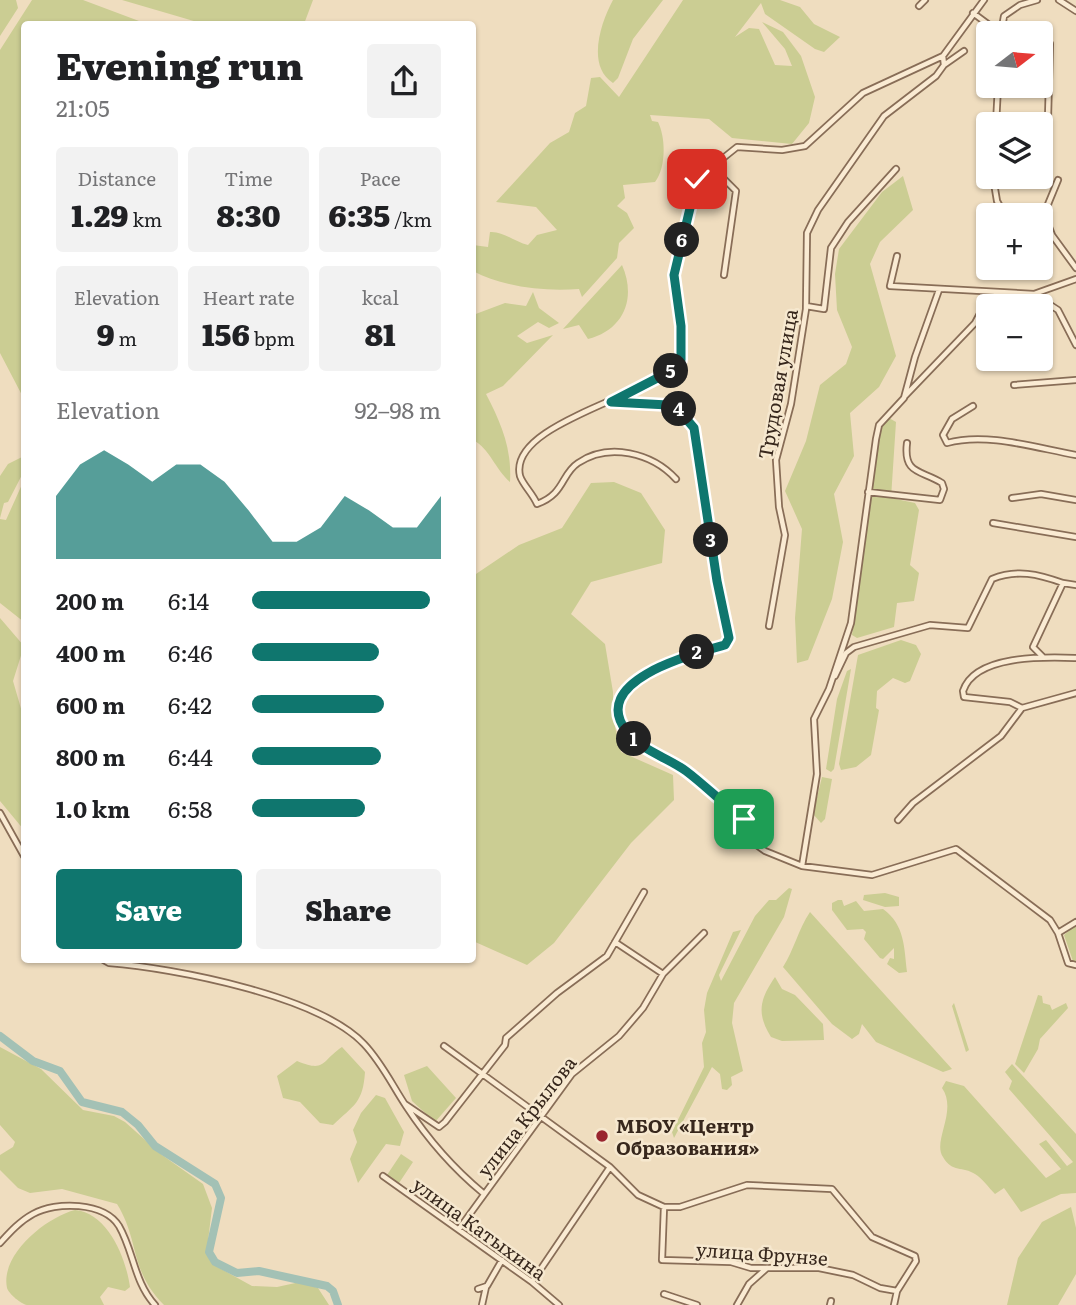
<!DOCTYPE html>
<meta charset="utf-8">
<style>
:root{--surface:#fff;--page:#f2f2f2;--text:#202124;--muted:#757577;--accent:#0f766e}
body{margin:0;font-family:Literata,serif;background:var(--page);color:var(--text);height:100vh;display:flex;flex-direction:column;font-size:26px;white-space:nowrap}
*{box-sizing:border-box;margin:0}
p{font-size:23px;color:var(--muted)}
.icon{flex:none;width:38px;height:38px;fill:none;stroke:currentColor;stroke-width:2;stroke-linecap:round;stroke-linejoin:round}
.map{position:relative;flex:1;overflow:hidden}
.sheet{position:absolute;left:21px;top:21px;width:455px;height:942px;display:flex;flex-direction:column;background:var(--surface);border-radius:7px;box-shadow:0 2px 5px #0004}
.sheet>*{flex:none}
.needle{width:46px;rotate:74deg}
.fabs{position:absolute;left:976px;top:21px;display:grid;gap:14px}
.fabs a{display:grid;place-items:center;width:77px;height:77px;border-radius:7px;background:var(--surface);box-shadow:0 2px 5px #0004;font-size:35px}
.pin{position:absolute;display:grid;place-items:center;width:60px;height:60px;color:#fff;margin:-30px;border-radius:14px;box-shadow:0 4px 10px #0006}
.km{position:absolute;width:35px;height:35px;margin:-18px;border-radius:50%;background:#222;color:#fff;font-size:19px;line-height:35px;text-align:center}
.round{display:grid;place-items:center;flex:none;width:74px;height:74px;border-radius:7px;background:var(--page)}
.headline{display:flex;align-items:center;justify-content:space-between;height:119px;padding:0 35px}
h1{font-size:38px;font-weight:800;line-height:52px}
.stats{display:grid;grid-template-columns:repeat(3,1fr);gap:10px;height:119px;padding:7px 35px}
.stats div{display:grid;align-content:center;border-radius:7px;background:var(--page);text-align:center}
.stats b{font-size:30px;font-weight:800}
.stats small{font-size:19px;font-weight:400}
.stats p{font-size:19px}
.chart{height:196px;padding:14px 35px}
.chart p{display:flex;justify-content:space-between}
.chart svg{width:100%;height:126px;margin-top:7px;fill:var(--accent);opacity:.7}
.cta{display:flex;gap:14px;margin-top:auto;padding:14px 35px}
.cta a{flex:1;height:80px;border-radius:7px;background:var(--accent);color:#fff;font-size:28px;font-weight:800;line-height:80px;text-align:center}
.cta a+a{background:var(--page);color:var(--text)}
ul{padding:0 35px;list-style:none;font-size:23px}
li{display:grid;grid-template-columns:112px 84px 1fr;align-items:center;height:52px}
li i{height:18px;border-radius:9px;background:var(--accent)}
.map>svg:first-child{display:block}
.green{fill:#cbcd93}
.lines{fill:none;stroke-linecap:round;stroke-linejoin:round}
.river{stroke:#a3c1b5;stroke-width:8}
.minor-casing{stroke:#886d57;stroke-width:8}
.minor{stroke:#faebd3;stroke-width:4.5}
.route-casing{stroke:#fff;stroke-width:14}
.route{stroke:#0f766e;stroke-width:9}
.poi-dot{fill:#99252f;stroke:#f6e8cf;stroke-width:2.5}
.labels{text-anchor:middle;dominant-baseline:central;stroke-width:5;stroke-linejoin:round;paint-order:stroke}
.street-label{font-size:19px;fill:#37271c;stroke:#f6e8cf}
.poi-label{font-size:19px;font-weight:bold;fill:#37271c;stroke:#f6e8cf;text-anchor:start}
</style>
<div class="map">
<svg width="1076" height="1305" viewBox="0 0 1076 1305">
<rect width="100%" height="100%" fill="#efddbf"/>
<path class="green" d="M0 0H16L18 8 0 36Z
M32 0H83L147 24H24V399L0 353V50Z
M122 0H313L304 24H204Z
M613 0H663L633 39 618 78 613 83C586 66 601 22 613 0Z
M683 0H780L800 7 814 24 840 37 824 52 815 49 765 14 761 3 735 37 749 28 759 29 775 65 792 66 785 49 762 22 783 32 801 56 815 97 809 123 792 144 732 138 709 119 650 115 652 121 658 122C666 138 666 168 655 182L623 185 625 198 617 206 627 213 634 228 619 243 617 258 582 297 579 289C545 292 503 287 473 271V245L488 247 490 232C503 231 515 242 528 245L537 235 557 230 536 207 496 202 550 143 569 132 575 113 586 106 591 78 600 77 619 97Z
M903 176 913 210 880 242 870 264 896 356 879 387 850 413 854 456 834 494 843 542 832 599 808 660 797 663 795 618 802 529 785 491 806 441 820 385 846 364 852 347 837 310 835 274 839 249 882 192Z
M622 265C637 299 623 330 588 339L579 325 563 329Z
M533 292 539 308 559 323 549 328 538 322 517 336 527 343 553 335 503 386 486 394C501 423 512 448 510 482 495 469 490 449 473 440V315L505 303 526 306Z
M889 418 896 422 891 498 915 503 919 510 910 565 919 573 914 601 897 603 894 627 857 638 852 635 880 428Z
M24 456V471L8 502 4 503 0 518V476L8 464Z
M24 480V622L0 603V519L6 520Z
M614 482 641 493 665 530 662 563 591 582 571 614 605 644 613 692V718L621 752 673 775 674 800 631 843 554 943 527 965 473 941V576L519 545 562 528 591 483Z
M0 618 24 646 13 681 24 719V830L0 801Z
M901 640 916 645 921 654 910 681 905 683 893 678 877 691 876 708 879 710 871 755 856 767 841 770 839 764 858 655Z
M851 669 834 769 831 772 826 769 837 699 847 671Z
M822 777 832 779 825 819 821 823 813 814Z
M789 888 792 889 784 917 734 1003 732 1023 743 1071 731 1077 732 1085 727 1090 722 1089 720 1074 712 1067 674 1138 672 1132 704 1067 702 1043 706 1032 704 1010 707 993 733 932 741 930 719 975 721 981 755 916 769 900H776Z
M885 893 899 897V906L885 907 863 900 864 895Z
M838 900H842L844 906 856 901 864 911 883 909C905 925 904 947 907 972L899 973 887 964 890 958 894 959V948L883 959 880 958 864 939 866 932 863 929 847 930 832 910V903Z
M810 912 952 1069 943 1072 876 1042 862 1024 859 1034 852 1039 832 1024 783 967C794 950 798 930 810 912Z
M1076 925V961H1073L1064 935Z
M775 977 782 989 795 995 823 1024 824 1040 782 1041 771 1037C756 1013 760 999 775 977Z
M1038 995 1042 996 1043 1003 1050 1005 1052 1010 1066 1003 1068 1008 1040 1039 1038 1049 1024 1073 1015 1064Z
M954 1003 969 1050 966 1052 952 1006Z
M0 1047 41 1069 83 1110 114 1116 125 1122 162 1155 203 1184 212 1208 207 1249 214 1265 252 1286 277 1287 300 1282 318 1288 329 1305H164C129 1270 140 1241 117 1204L62 1189 30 1193 18 1188 0 1170V1155L13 1147 15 1142 0 1125Z
M342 1047 365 1072C363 1103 354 1105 333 1125L320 1123 300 1102 283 1098 277 1076 297 1061C326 1073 321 1061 342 1047Z
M1012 1064 1076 1134V1193L1061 1194 1021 1212 1004 1188 995 1194C989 1188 982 1178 975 1174 963 1166 952 1173 943 1157 932 1141 958 1111 942 1088L946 1081 964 1086 1046 1178 1061 1169 1039 1144 1046 1140 1067 1166 1073 1162 1009 1089 1012 1081 1005 1072Z
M427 1066 456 1098 435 1122 412 1101 404 1075Z
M376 1095 385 1098 404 1132 400 1146 386 1144 358 1183 350 1159 357 1142 353 1130 361 1113Z
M401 1154 413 1162 399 1183 387 1175Z
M1071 1207 1076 1228V1274L1058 1305H1007L1018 1258 1042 1222Z
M75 1210C108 1213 126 1258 130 1287L125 1291 108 1287 100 1297 104 1305C83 1305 47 1305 27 1305 21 1304 9 1294 7 1288 0 1254 47 1217 75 1210Z"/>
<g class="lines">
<path class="river" d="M0 1036 33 1061 60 1071 82 1102 122 1112 138 1125 155 1146 215 1184 221 1198 209 1252 215 1262 237 1273 259 1271 327 1286 333 1291 338 1305"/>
<g class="minor-casing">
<path id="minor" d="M1059 0 1076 11
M919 6 925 0
M973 13 1000 33
M1001 33 1004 16 1020 5 1037 0
M944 65 964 51
M996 124 998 86
M1041 139 1048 118 1050 44
M711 166 736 191 724 275
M993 177 997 201 1003 212
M1058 180 1044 214 1052 235 1076 268
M897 256 890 286 1034 294 1076 279
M1035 295 1058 310 1076 345
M806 306 824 309 831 248 848 222 896 169
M1014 385 1076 380
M905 396 975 323 991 293
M611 402 668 405 677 408 694 428 717 581 729 638 725 645 674 661 625 689 619 698 618 708 626 731 654 754 687 772 744 819 758 846 765 851 802 866 872 875 956 849 1050 920 1058 933 1068 963 1076 965
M973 406 952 419 943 435 947 443C987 432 1036 448 1076 455
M676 479C652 453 609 442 578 463 561 474 565 494 537 504 533 494 523 485 520 476 507 422 658 395 681 360V326L674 274 697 179 737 147 782 150 805 146 863 93 943 56
M868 492 940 500 944 489 942 483C922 470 903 475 907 443
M1012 498 1041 494 1076 500
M993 523 1076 537
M1063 583 1076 585
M769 626 785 535 779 507 776 460 791 404 806 309 807 233 818 210 884 116 936 76 944 65 943 56 984 0
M1076 658C1046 657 975 654 963 691L964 697 1010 702 1022 708 1076 693
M835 676 846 653 854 647 930 625 968 628 992 579C1017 569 1038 574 1063 583L1033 647 1043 657
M0 813 24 856
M898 820 913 803 1001 736 1022 708
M802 866 817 774 814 719 829 689 851 623 876 439 879 425 904 398 915 357 939 290
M1058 933 1076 922
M615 942 663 974
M102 959 109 963C174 968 319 996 364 1044 382 1063 392 1085 406 1106 427 1138 454 1169 483 1193
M444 1046 610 1167 638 1195 664 1207H680L747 1185 832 1189 872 1237 915 1256 916 1261 897 1291 894 1305
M405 1104 439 1127 445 1122 505 1045 506 1038 557 993 607 956 644 892
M383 1176 532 1282 559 1305
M664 1207 662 1260 731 1262 751 1268H819L853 1275 880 1288 897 1291
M459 1229 572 1074 619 1036 643 1008 663 974 704 933
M0 1243C10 1232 20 1221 33 1214 56 1201 104 1202 119 1226 134 1252 134 1282 155 1305
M532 1282 610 1167
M478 1289 487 1286 502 1260
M664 1294 697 1305
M482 1305 486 1287
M737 1305 749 1284 767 1268
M830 1305 831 1301"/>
</g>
<use href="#minor" class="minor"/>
</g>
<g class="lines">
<g class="route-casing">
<path id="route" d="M697 179 674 275 681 326V360L671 371 611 402 668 405 677 408 694 428 717 581 729 638 725 645C692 654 587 681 627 732 642 751 667 757 686 771 706 786 723 804 744 819"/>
</g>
<use href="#route" class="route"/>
</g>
<circle class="poi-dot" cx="602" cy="1136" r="7"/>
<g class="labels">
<g class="street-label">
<text transform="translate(777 384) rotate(-80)">Трудовая улица</text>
<text transform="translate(526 1116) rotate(-52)">улица Крылова</text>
<text transform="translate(480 1228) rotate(36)">улица Катыхина</text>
<text transform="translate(762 1253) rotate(4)">улица Фрунзе</text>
</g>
<g class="poi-label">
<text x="616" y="1125">МБОУ «Центр<tspan x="616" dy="22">Образования»</tspan></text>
</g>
</g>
</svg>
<div class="fabs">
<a><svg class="needle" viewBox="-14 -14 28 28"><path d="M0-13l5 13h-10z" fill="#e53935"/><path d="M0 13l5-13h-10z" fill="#757577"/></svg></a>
<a><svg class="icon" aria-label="layers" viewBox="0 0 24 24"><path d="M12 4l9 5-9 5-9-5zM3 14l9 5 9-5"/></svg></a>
<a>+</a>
<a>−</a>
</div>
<div class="pin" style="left:744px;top:819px;background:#1e9e55"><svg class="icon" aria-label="arrive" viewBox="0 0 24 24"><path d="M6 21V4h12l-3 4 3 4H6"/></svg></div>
<div class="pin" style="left:697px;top:179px;background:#d93025"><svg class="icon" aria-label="check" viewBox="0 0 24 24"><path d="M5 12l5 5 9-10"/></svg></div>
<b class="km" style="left:634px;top:739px">1</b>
<b class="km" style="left:697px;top:652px">2</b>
<b class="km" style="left:711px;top:540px">3</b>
<b class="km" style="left:679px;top:409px">4</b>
<b class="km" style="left:671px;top:371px">5</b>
<b class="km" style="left:682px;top:240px">6</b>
<section class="sheet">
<div class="headline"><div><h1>Evening run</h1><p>21:05</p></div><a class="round"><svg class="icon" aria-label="share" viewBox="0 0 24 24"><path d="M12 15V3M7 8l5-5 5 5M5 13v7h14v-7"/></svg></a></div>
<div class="stats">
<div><p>Distance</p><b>1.29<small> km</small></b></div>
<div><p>Time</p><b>8:30</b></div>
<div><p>Pace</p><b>6:35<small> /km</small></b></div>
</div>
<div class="stats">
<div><p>Elevation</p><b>9<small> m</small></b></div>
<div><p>Heart rate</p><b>156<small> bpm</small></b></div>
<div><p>kcal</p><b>81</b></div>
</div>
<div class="chart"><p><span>Elevation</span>92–98 m</p>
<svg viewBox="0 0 160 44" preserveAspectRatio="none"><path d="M0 44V22L10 11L20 6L30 11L40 17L50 11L60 11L70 17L80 27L90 38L100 38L110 33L120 22L130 27L140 33L150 33L160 22V44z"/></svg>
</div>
<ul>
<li><b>200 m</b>6:14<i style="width:94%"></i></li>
<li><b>400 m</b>6:46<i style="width:67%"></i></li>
<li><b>600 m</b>6:42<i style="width:70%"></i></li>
<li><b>800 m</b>6:44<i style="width:68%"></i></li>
<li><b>1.0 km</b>6:58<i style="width:60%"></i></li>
</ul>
<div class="cta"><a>Save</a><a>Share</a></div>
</section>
</div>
